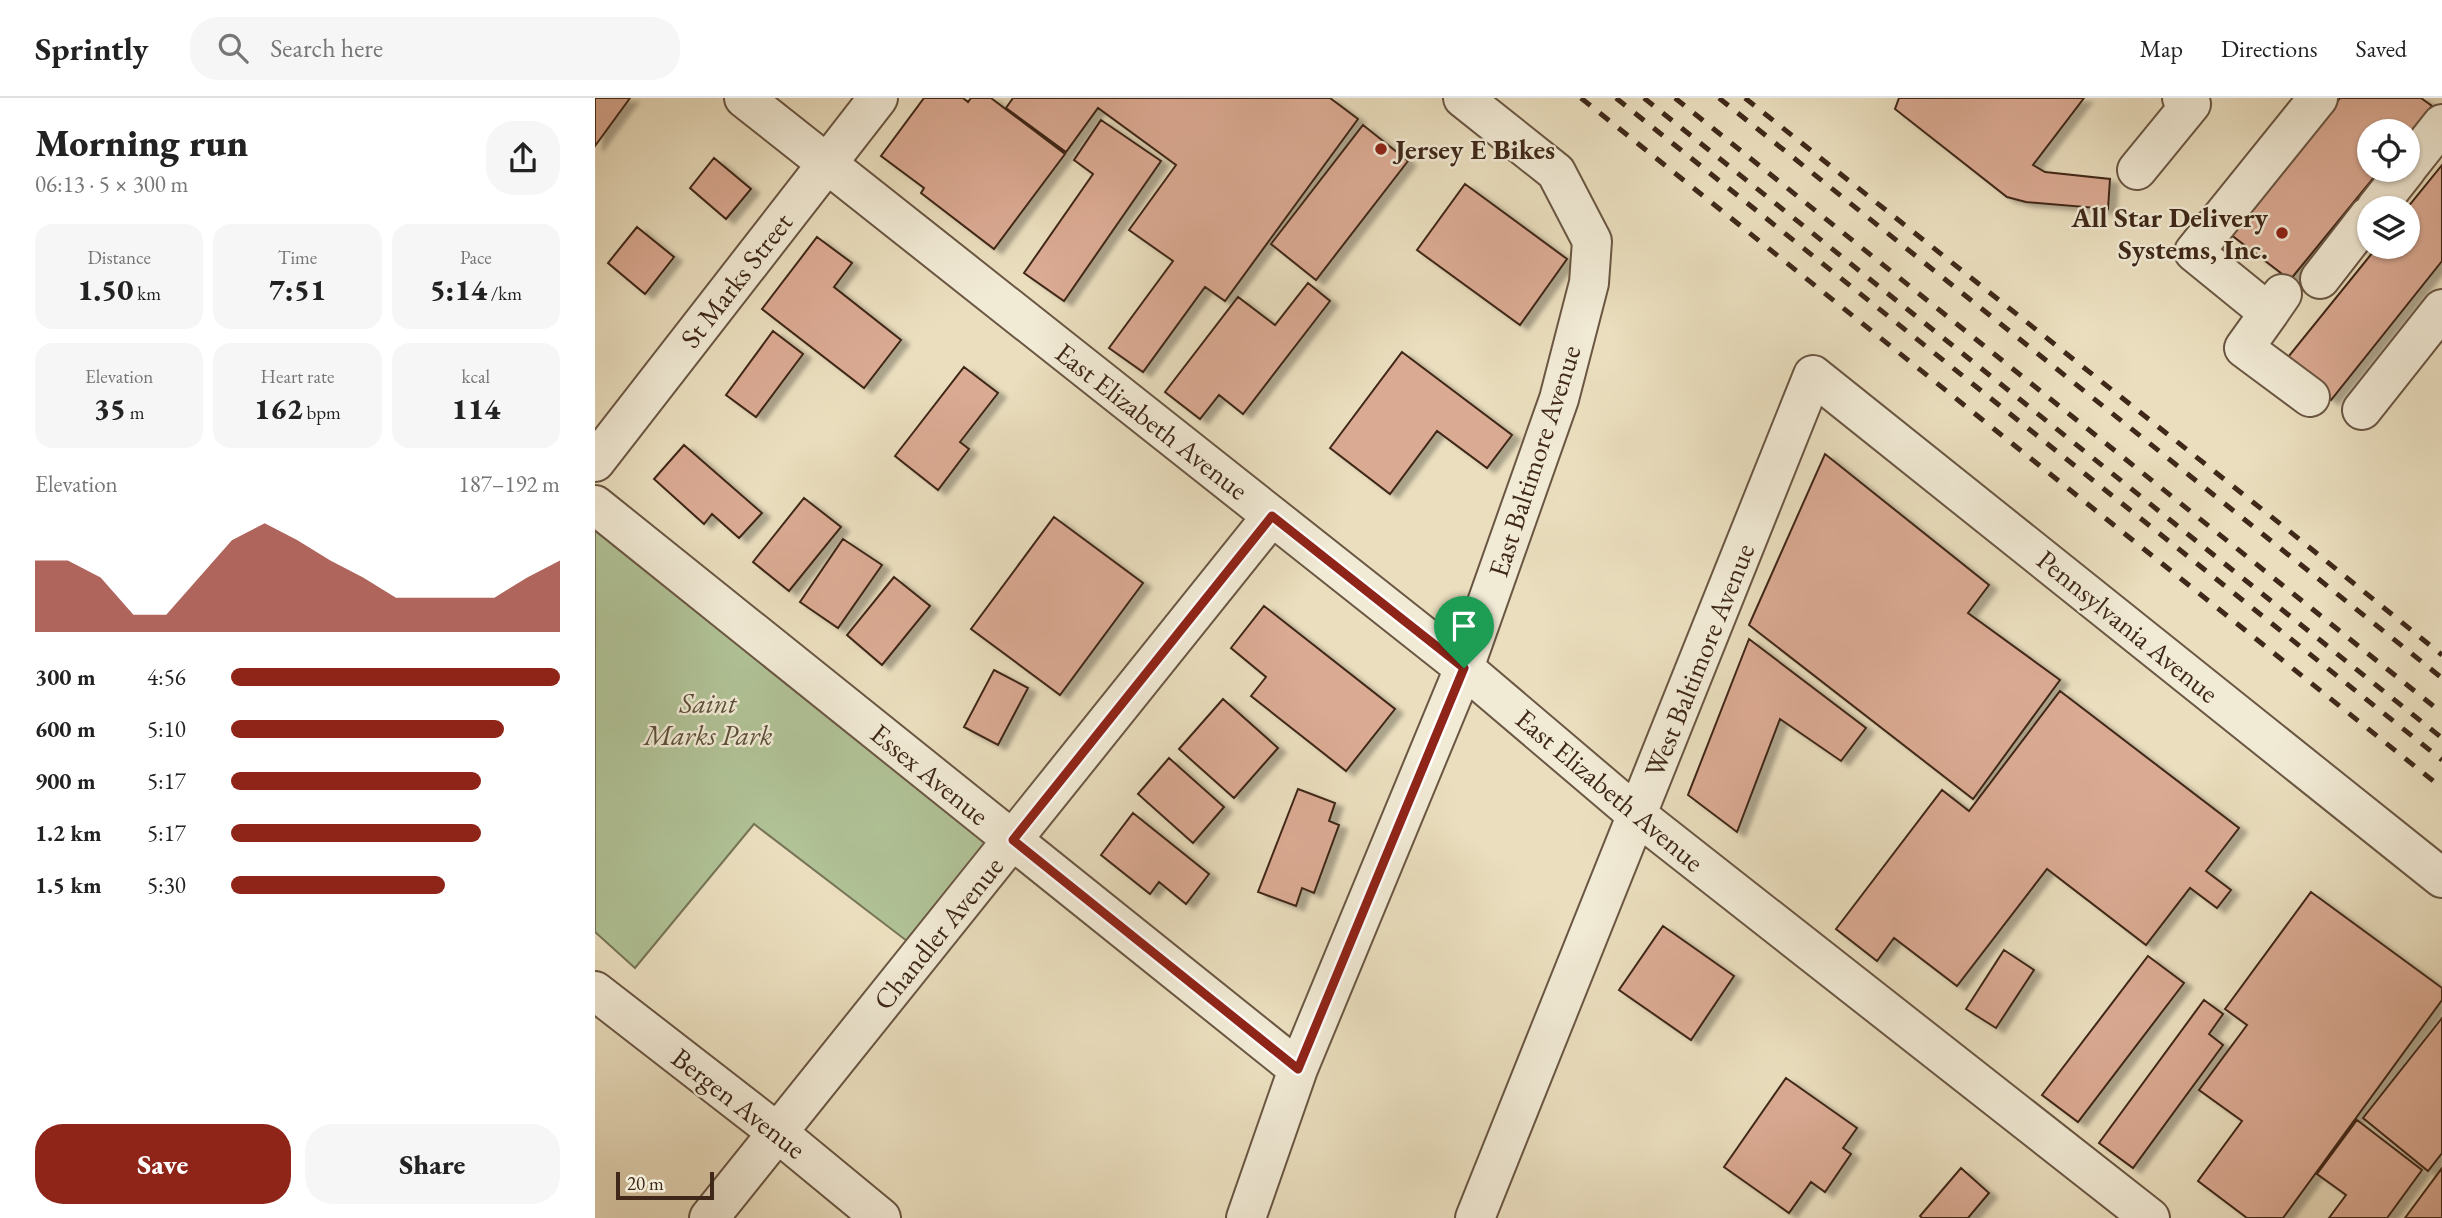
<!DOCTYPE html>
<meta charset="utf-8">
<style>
:root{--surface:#fff;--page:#f6f6f6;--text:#222;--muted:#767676;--line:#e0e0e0;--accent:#8f2418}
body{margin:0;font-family:"EB Garamond",serif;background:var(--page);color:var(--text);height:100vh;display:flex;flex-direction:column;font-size:26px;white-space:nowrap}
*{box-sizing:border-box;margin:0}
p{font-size:23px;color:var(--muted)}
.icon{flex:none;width:38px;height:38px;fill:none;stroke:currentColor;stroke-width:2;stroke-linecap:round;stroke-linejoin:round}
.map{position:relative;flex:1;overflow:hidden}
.panel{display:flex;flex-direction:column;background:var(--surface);width:595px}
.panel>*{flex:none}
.controls{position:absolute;left:1762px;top:21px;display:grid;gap:14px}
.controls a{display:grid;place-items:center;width:63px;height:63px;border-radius:50%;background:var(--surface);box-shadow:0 2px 5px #0004;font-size:35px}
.scale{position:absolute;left:21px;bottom:18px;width:98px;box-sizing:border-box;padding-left:7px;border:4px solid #3f2819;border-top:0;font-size:19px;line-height:24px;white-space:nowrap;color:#3f2819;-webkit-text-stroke:5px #f1ead5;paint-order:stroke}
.pin{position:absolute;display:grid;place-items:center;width:60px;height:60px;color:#fff;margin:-72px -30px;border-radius:50% 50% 50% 0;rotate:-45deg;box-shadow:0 0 7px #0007}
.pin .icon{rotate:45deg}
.round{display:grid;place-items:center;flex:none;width:74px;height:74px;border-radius:28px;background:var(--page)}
.head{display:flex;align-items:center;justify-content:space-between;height:119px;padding:0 35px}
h1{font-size:38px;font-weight:800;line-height:52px}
.stats{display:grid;grid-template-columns:repeat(3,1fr);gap:10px;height:119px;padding:7px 35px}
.stats div{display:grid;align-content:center;border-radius:18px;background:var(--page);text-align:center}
.stats b{font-size:30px;font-weight:800}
.stats small{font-size:19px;font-weight:400}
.stats p{font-size:19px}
.chart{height:196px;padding:14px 35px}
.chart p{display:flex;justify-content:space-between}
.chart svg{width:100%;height:126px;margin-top:7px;fill:var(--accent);opacity:.7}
.primary-button{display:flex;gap:14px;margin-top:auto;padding:14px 35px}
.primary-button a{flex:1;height:80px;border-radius:28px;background:var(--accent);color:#fff;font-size:28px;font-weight:800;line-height:80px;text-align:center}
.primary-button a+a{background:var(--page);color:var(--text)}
ul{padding:0 35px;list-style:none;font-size:23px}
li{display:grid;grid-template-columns:112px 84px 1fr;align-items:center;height:52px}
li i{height:18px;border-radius:9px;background:var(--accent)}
header{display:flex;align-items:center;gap:42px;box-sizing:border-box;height:98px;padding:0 35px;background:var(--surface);border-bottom:2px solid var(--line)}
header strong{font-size:33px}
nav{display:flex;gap:38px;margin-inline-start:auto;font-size:24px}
.search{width:490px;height:63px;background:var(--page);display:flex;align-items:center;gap:18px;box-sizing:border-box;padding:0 24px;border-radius:28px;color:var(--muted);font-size:26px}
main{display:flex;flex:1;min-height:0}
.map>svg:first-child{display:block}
.green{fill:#b0c296;stroke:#787558;stroke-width:2}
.building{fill:#dbaa93;stroke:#3f2819;stroke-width:2;filter:url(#shadow)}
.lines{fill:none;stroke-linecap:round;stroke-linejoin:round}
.minor-casing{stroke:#6a5642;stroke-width:42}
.minor{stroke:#f1ead5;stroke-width:38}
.rail{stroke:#3f2819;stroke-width:5;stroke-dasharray:12 12;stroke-linecap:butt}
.route-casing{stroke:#fff;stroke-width:14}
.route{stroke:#8f2418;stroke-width:9}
.poi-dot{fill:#8f2418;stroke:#f1ead5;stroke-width:2.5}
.labels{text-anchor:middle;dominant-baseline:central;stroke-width:5;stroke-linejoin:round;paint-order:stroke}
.poi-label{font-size:28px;font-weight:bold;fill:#3f2819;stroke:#f1ead5;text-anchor:start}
.street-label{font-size:28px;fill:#3f2819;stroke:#f1ead5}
.park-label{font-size:28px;font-style:italic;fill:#5b4e38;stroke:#f1ead5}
</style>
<header>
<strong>Sprintly</strong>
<div class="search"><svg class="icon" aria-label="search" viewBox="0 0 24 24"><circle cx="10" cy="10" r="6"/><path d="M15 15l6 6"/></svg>Search here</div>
<nav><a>Map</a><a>Directions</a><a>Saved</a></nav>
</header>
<main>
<section class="panel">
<div class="head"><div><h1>Morning run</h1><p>06:13 · 5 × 300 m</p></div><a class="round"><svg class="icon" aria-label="share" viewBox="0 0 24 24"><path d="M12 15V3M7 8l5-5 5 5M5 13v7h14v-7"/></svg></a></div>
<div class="stats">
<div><p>Distance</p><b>1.50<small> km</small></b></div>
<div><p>Time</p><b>7:51</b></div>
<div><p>Pace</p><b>5:14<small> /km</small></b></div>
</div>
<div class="stats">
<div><p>Elevation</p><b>35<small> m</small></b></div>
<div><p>Heart rate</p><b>162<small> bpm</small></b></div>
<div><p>kcal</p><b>114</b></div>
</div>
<div class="chart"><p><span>Elevation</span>187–192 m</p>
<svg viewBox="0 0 160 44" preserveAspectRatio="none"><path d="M0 44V19L10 19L20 25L30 38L40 38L50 25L60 12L70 6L80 12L90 19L100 25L110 32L120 32L130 32L140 32L150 25L160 19V44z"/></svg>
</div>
<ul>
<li><b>300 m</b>4:56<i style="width:100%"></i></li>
<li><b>600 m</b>5:10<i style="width:83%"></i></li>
<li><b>900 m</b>5:17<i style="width:76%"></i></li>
<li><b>1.2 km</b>5:17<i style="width:76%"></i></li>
<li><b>1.5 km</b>5:30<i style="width:65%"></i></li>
</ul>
<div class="primary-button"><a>Save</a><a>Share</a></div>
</section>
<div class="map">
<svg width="1847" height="1120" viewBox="0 0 1847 1120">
<defs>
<filter id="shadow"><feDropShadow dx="8" dy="4.5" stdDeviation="2" flood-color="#0004"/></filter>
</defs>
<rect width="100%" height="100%" fill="#eadebe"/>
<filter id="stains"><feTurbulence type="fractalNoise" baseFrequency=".00286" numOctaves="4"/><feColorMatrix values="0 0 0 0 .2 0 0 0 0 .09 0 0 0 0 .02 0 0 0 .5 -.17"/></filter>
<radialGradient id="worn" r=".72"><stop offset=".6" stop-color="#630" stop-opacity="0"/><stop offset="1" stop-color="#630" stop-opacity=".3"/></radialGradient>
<path class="green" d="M0 388 431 727 325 853 159 726 40 870 0 834Z"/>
<path class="building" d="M0 0H35L0 48Z
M329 0H368L373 4 376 0H396L470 56 399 151 326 95 329 90 286 58Z
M418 0H735L763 21 630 203 610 189 548 274 514 250 578 163 534 132 581 67 503 10 471 54 411 10Z
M1304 0H1489L1438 67 1450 74 1515 81 1513 111 1431 104 1412 99 1300 11Z
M1745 0H1826L1837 8 1813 37V33H1774V72H1785L1695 182 1635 136Z
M506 22 566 63 469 203 429 175 498 76 479 62Z
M768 27 813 63 721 182 676 146Z
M119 60 156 91 131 121 95 90Z
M1847 67V163L1736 302 1689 264 1782 149H1813L1812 110Z
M870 86 972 161 925 227 822 152Z
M42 129 79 159 50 196 13 165Z
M222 139 257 165 239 189 306 242 269 290 167 211Z
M713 185 735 203 648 316 624 297 605 321 570 294 643 199 680 227Z
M178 233 208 256 161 319 131 297Z
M807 254 917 337 892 370 842 333 795 396 735 350Z
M369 269 403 295 365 344 374 351 343 392 300 358Z
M89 347 167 415 144 440 117 416 109 426 59 381Z
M1230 356 1394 487 1373 515 1465 582 1378 701 1154 527Z
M209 400 246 429 194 493 158 464Z
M459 419 548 485 465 597 376 531Z
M248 441 287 467 243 530 205 504Z
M299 479 335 508 287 567 252 537Z
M669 508 800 611 751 673 656 598 671 579 636 550Z
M1154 541 1271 630 1246 663 1185 621 1142 734 1093 697Z
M399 572 433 590 403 647 369 629Z
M1465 593 1644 730 1611 773 1636 792 1622 810 1595 790 1551 847 1452 771 1362 888 1299 840 1282 863 1241 831 1347 692 1374 713Z
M628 601 683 650 639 700 584 651Z
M574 660 629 709 598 745 543 696Z
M703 691 740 705 734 723 744 727 719 795 707 790 701 808 663 794Z
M538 715 614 776 591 806 564 784 555 796 506 757Z
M1716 794 1847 890V902L1688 1120H1652L1603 1083 1647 1023 1604 992 1652 927 1630 911Z
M1068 828 1139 878 1096 942 1024 892Z
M1409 852 1439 872 1401 930 1371 911Z
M1553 858 1589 885 1483 1024 1447 997Z
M1609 902 1628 916 1614 936 1628 947 1538 1070 1504 1045Z
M1847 920V1055L1833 1073 1768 1020Z
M1191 980 1262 1030 1248 1050 1256 1056 1230 1094 1216 1084 1194 1115 1129 1069Z
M1762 1022 1827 1072 1792 1120H1734L1751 1097 1722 1076Z
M1366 1070 1394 1095 1373 1120H1327L1325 1118Z
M1847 1070V1120H1810Z"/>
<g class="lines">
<g class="minor-casing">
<path id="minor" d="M149 0 869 570 1042 717 1555 1120
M1813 69 1847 26
M1542 72 1596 6 1587 0
M1781 110 1811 72
M1725 181 1774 118
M1687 196 1674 215 1599 154 1723 0
M1674 215 1649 250 1715 299
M1767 312 1847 211
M0 364 283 0
M0 407 703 971
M0 893 183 1035 286 1120
M114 1120 677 418
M651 1120 703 971 869 570 964 301 994 185 997 143 961 74 868 0
M880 1120 1218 277 1847 780"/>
</g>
<use href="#minor" class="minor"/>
<path class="rail" d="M986 0 1847 690
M1021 0 1847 662
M1049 0 1847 640
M1080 0 1847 615
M1124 0 1847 580
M1150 0 1688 428 1847 557"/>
</g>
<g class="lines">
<g class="route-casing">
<path id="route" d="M677 418 869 570 703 971 418 742Z"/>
</g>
<use href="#route" class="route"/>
</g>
<g class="poi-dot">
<circle cx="786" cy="51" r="7"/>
<circle cx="1687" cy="135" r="7"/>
</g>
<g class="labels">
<g class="poi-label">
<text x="800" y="51">Jersey E Bikes</text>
<text x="1673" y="119" text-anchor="end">All Star Delivery<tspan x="1673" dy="32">Systems, Inc.</tspan></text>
</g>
<g class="street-label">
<text transform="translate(141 182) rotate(-52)">St Marks Street</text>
<text transform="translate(557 323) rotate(38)">East Elizabeth Avenue</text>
<text transform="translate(939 363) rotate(-72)">East Baltimore Avenue</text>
<text transform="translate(1533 528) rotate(39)">Pennsylvania Avenue</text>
<text transform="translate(1104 562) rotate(-68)">West Baltimore Avenue</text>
<text transform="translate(335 676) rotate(39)">Essex Avenue</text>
<text transform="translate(1015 692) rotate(40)">East Elizabeth Avenue</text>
<text transform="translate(343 835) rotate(-51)">Chandler Avenue</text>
<text transform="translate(144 1005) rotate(38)">Bergen Avenue</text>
</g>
<g class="park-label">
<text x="113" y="605">Saint<tspan x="113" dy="32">Marks Park</tspan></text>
</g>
</g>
<rect width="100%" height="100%" filter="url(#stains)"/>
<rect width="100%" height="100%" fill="url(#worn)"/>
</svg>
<div class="controls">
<a><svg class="icon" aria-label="locate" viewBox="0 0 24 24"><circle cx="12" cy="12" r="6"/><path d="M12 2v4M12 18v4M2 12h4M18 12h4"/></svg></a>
<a><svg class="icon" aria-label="layers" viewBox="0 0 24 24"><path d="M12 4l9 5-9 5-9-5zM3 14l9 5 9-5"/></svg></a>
</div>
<div class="scale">20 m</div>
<div class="pin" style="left:869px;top:570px;background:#1e9e55"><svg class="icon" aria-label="arrive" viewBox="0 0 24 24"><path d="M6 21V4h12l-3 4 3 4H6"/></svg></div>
</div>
</main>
